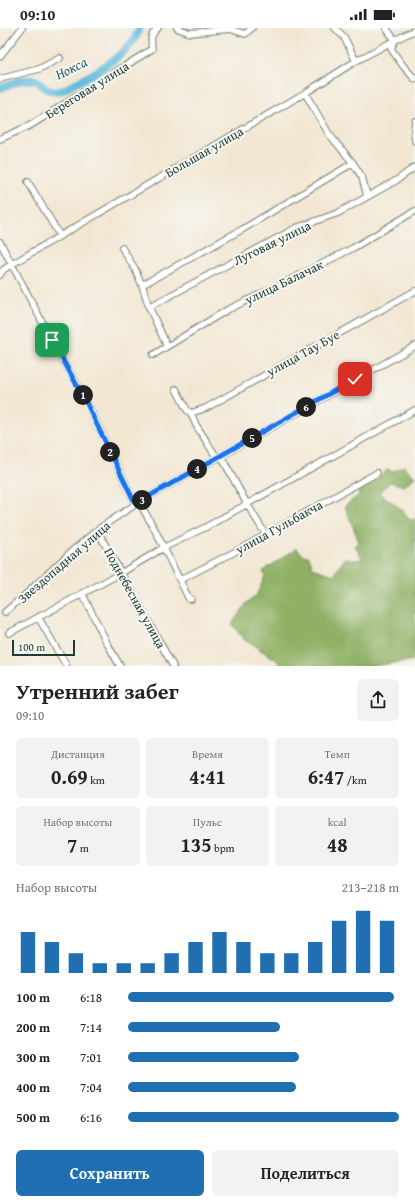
<!DOCTYPE html>
<html lang="ru">
<meta charset="utf-8">
<style>
:root{--surface:#fff;--page:#f2f2f2;--text:#222;--muted:#767676;--accent:#1f6fb2}
body{margin:0;font-family:"Gentium Book Plus",serif;background:var(--page);color:var(--text);height:100vh;display:flex;flex-direction:column;font-size:15px;white-space:nowrap}
*{box-sizing:border-box;margin:0}
p{font-size:13px;color:var(--muted)}
.icon{flex:none;width:22px;height:22px;fill:none;stroke:currentColor;stroke-width:2;stroke-linecap:round;stroke-linejoin:round}
.map{position:relative;height:638px;overflow:hidden}
.details{display:flex;flex-direction:column;background:var(--surface);flex:1}
.details>*{flex:none}
.scale{position:absolute;left:12px;bottom:10px;width:63px;box-sizing:border-box;padding-left:4px;border:2px solid #1f3d34;border-top:0;font-size:11px;line-height:14px;white-space:nowrap;color:#1f3d34;-webkit-text-stroke:3px #f6f6f2;paint-order:stroke}
.pin{position:absolute;display:grid;place-items:center;width:34px;height:34px;color:#fff;margin:-17px;border-radius:8px;box-shadow:0 2px 6px #0006}
.km{position:absolute;width:20px;height:20px;margin:-10px;border-radius:50%;background:#222;color:#fff;font-size:11px;line-height:20px;text-align:center}
.round{display:grid;place-items:center;flex:none;width:42px;height:42px;border-radius:6px;background:var(--page)}
.head{display:flex;align-items:center;justify-content:space-between;height:68px;padding:0 16px}
h1{font-size:22px;font-weight:800;line-height:30px}
.figures{display:grid;grid-template-columns:repeat(3,1fr);gap:6px;height:68px;padding:4px 16px}
.figures div{display:grid;align-content:center;border-radius:6px;background:var(--page);text-align:center}
.figures b{font-size:20px;font-weight:800}
.figures small{font-size:11px;font-weight:400}
.figures p{font-size:11px}
.chart{height:112px;padding:8px 16px}
.chart p{display:flex;justify-content:space-between}
.chart svg{width:100%;height:72px;margin-top:4px;stroke:var(--accent);stroke-width:6}
.action{display:flex;gap:8px;margin-top:auto;padding:8px 16px}
.action a{flex:1;height:46px;border-radius:6px;background:var(--accent);color:#fff;font-size:16px;font-weight:800;line-height:46px;text-align:center}
.action a+a{background:var(--page);color:var(--text)}
ul{padding:0 16px;list-style:none;font-size:13px}
li{display:grid;grid-template-columns:64px 48px 1fr;align-items:center;height:30px}
li i{height:10px;border-radius:5px;background:var(--accent)}
.status{display:flex;justify-content:space-between;align-items:center;height:28px;padding:0 20px;background:var(--surface);direction:ltr}
.status svg{height:11px;fill:currentColor}
.map>svg:first-child{display:block}
.forest{fill:#90b165;stroke:#58774c}
.lines{fill:none;stroke-linecap:round;stroke-linejoin:round}
.river{stroke:#5ebadc;stroke-width:8}
.minor-casing{stroke:#899284;stroke-width:8}
.minor{stroke:#fff;stroke-width:5.5}
.route-casing{stroke:#fff;stroke-width:8}
.route{stroke:#1a73e8;stroke-width:5}
.labels{text-anchor:middle;dominant-baseline:central;stroke-width:4;stroke-linejoin:round;paint-order:stroke}
.street-label{font-size:13px;fill:#1f3d34;stroke:#f6f6f2}
.water-label{font-size:14px;font-style:italic;fill:#2f5c5e;stroke:#f6f6f2}
</style>
<div class="status"><b>09:10</b><svg viewBox="0 0 49 12"><path d="M0 12V9h3v3zM5 12V6h3v6zM10 12V3h3v9zM15 12V0h3v12zM26 1h20v11H26zM47 4h2v5h-2z"/></svg></div>
<div class="map">
<svg width="415" height="638" viewBox="0 0 415 638">
<rect width="100%" height="100%" fill="#f6f6f2"/>
<filter id="ink" filterUnits="userSpaceOnUse"><feTurbulence type="fractalNoise" baseFrequency=".025" numOctaves="2"/><feDisplacementMap in="SourceGraphic" scale="8" xChannelSelector="R" yChannelSelector="G"/><feConvolveMatrix kernelMatrix="1 2 1 2 8 2 1 2 1" color-interpolation-filters="sRGB"/></filter>
<filter id="wash" filterUnits="userSpaceOnUse"><feTurbulence type="fractalNoise" baseFrequency=".012" numOctaves="4" result="noise"/><feDisplacementMap in="SourceGraphic" scale="16" xChannelSelector="R" yChannelSelector="G"/><feGaussianBlur stdDeviation="0.9" result="paint"/><feColorMatrix in="noise" values="0 0 0 0 0 0 0 0 0 0 0 0 0 0 0 0 0 1.4 0 .05"/><feComposite in="paint" operator="in"/></filter>
<g filter="url(#wash)">
<rect width="100%" height="100%" fill="#f3e7d3"/>
<path class="forest" d="M404 438 415 449 404 458 390 454 379 465 400 480 410 492 415 491V632L371 638H281L277 632 243 611 232 596 247 575 256 568 265 548 263 543 297 520 303 527 309 528 313 540 334 547 346 529 352 532 363 531 355 518 359 514 345 478 359 467 357 462 363 456 369 458 388 441 392 444Z"/>
<g class="lines">
<path class="river" d="M0 60 22 52H36C42 59 50 66 60 63 65 62 70 58 74 56 94 46 134 23 139 0"/>
</g>
</g>
<g filter="url(#ink)">
<g class="lines">
<g class="minor-casing">
<path id="minor" d="M177 0 190 5 230 1 245 6 252 0
M335 0 344 9 356 33
M386 0 395 12 391 21 404 39 415 51
M0 28 22 0
M0 51 39 41 60 30
M305 65 329 106 353 135 362 149 367 168
M415 93 414 102 415 113
M0 111 31 97 152 21C151 11 150 7 158 0
M28 154 60 208
M0 214 38 286 52 313 84 369 134 473 139 474 154 500 189 571H191
M122 220 135 241 142 257 149 279 167 318
M0 247 3 242 12 236 305 65 356 33 395 12 415 2
M142 257 243 201 353 135
M149 279 296 200 338 185 397 152 415 139
M153 327 227 282 286 254 353 220 415 183
M176 361 187 382 191 385 196 397 217 430
M191 385 206 380 415 263
M221 428 247 476 266 507
M97 502 173 638
M180 552 246 518 377 445
M82 565 107 615 120 638
M5 584 25 567 72 523 97 502 139 474 415 318
M38 589 66 637
M9 605 121 545 163 520 206 499 415 382"/>
</g>
<use href="#minor" class="minor"/>
</g>
</g>
<g class="lines" filter="url(#ink)">
<g class="route-casing">
<path id="route" d="M52 312 84 370 134 473 139 474 355 351"/>
</g>
<use href="#route" class="route"/>
</g>
<g class="labels">
<g class="street-label">
<text transform="translate(87 62) rotate(-32)">Береговая улица</text>
<text transform="translate(204 124) rotate(-30)">Большая улица</text>
<text transform="translate(272 215) rotate(-26)">Луговая улица</text>
<text transform="translate(284 254) rotate(-26)">улица Балачак</text>
<text transform="translate(303 325) rotate(-29)">улица Тау Буе</text>
<text transform="translate(279 499) rotate(-29)">улица Гульбакча</text>
<text transform="translate(64 534) rotate(-41)">Звездопадная улица</text>
<text transform="translate(135 570) rotate(61)">Поднебесная улица</text>
</g>
<g class="water-label">
<text transform="translate(71 40) rotate(-26)">Нокса</text>
</g>
</g>
</svg>
<div class="scale">100 m</div>
<div class="pin" style="left:52px;top:312px;background:#1e9e55"><svg class="icon" aria-label="arrive" viewBox="0 0 24 24"><path d="M6 21V4h12l-3 4 3 4H6"/></svg></div>
<div class="pin" style="left:355px;top:351px;background:#d93025"><svg class="icon" aria-label="check" viewBox="0 0 24 24"><path d="M5 12l5 5 9-10"/></svg></div>
<b class="km" style="left:83px;top:367px">1</b>
<b class="km" style="left:110px;top:424px">2</b>
<b class="km" style="left:142px;top:472px">3</b>
<b class="km" style="left:197px;top:441px">4</b>
<b class="km" style="left:252px;top:410px">5</b>
<b class="km" style="left:306px;top:379px">6</b>
</div>
<section class="details">
<div class="head"><div><h1>Утренний забег</h1><p>09:10</p></div><a class="round"><svg class="icon" aria-label="share" viewBox="0 0 24 24"><path d="M12 15V3M7 8l5-5 5 5M5 13v7h14v-7"/></svg></a></div>
<div class="figures">
<div><p>Дистанция</p><b>0.69<small> km</small></b></div>
<div><p>Время</p><b>4:41</b></div>
<div><p>Темп</p><b>6:47<small> /km</small></b></div>
</div>
<div class="figures">
<div><p>Набор высоты</p><b>7<small> m</small></b></div>
<div><p>Пульс</p><b>135<small> bpm</small></b></div>
<div><p>kcal</p><b>48</b></div>
</div>
<div class="chart"><p><span>Набор высоты</span>213–218 m</p>
<svg viewBox="0 0 160 44" preserveAspectRatio="none"><path d="M5 44V19M15 44V25M25 44V32M35 44V38M45 44V38M55 44V38M65 44V32M75 44V25M85 44V19M95 44V25M105 44V32M115 44V32M125 44V25M135 44V12M145 44V6M155 44V12"/></svg>
</div>
<ul>
<li><b>100 m</b>6:18<i style="width:98%"></i></li>
<li><b>200 m</b>7:14<i style="width:56%"></i></li>
<li><b>300 m</b>7:01<i style="width:63%"></i></li>
<li><b>400 m</b>7:04<i style="width:62%"></i></li>
<li><b>500 m</b>6:16<i style="width:100%"></i></li>
</ul>
<div class="action"><a>Сохранить</a><a>Поделиться</a></div>
</section>
